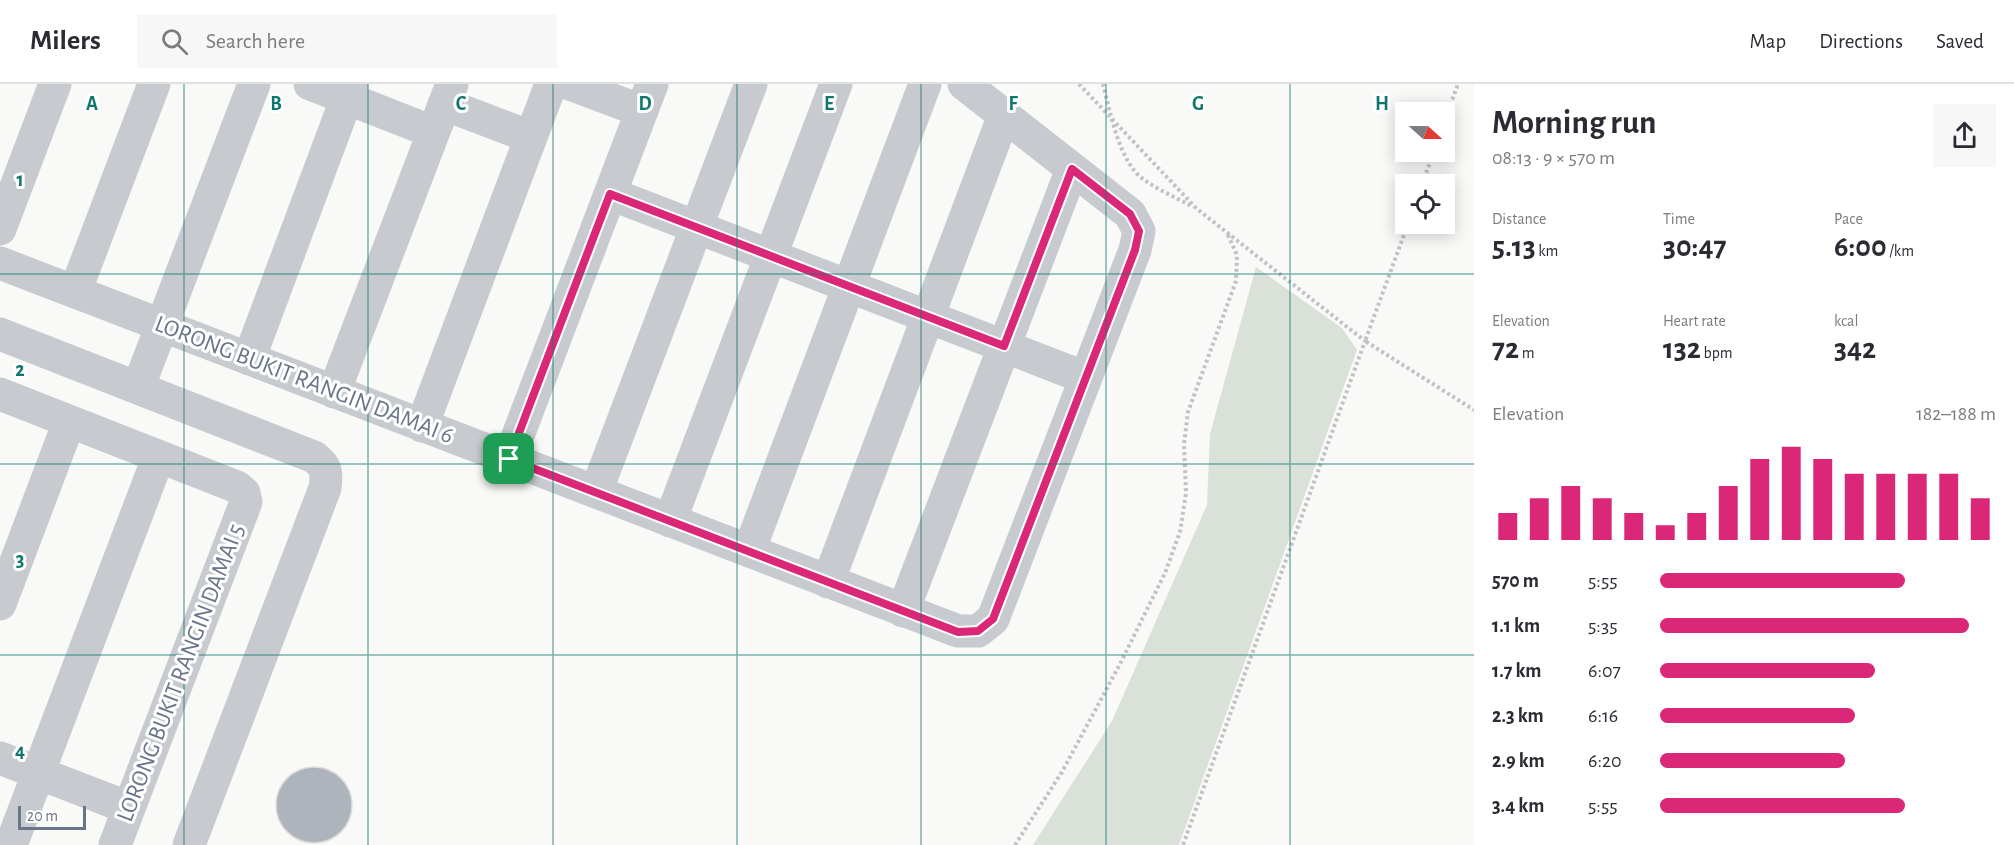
<!DOCTYPE html>
<meta charset="utf-8">
<style>
:root{--surface:#fff;--page:#f7f7f7;--text:#2b2b33;--muted:#7c7c81;--line:#e1e1e2;--accent:#db2777}
body{margin:0;font-family:"Alegreya Sans",sans-serif;background:var(--page);color:var(--text);height:100vh;display:flex;flex-direction:column;font-size:22px;white-space:nowrap}
*{box-sizing:border-box;margin:0}
p{font-size:20px;color:var(--muted)}
.icon{flex:none;width:33px;height:33px;fill:none;stroke:currentColor;stroke-width:2;stroke-linecap:round;stroke-linejoin:round}
.map{position:relative;flex:1;overflow:hidden}
.sheet{display:flex;flex-direction:column;background:var(--surface);width:540px}
.sheet>*{flex:none}
.needle{width:39px;rotate:111deg}
.buttons{position:absolute;left:1395px;top:18px;display:grid;gap:12px}
.buttons a{display:grid;place-items:center;width:60px;height:60px;border-radius:0px;background:var(--surface);box-shadow:0 3px 15px #0003;font-size:30px}
.scale{position:absolute;left:18px;bottom:15px;width:68px;box-sizing:border-box;padding-left:6px;border:3px solid #697588;border-top:0;font-size:16px;line-height:21px;white-space:nowrap;color:#697588;-webkit-text-stroke:4px #fff;paint-order:stroke}
.pin{position:absolute;display:grid;place-items:center;width:51px;height:51px;color:#fff;margin:-26px;border-radius:12px;box-shadow:0 3px 9px #0006}
.round{display:grid;place-items:center;flex:none;width:63px;height:63px;border-radius:0px;background:var(--page)}
.overview{display:flex;align-items:center;justify-content:space-between;height:102px;padding:0 18px}
h1{font-size:33px;font-weight:600;line-height:45px}
.stats{display:grid;grid-template-columns:repeat(3,1fr);gap:9px;height:102px;padding:6px 18px}
.stats div{display:grid;align-content:center}
.stats b{font-size:30px;font-weight:600}
.stats small{font-size:16px;font-weight:400}
.stats p{font-size:16px}
.chart{height:168px;padding:12px 18px}
.chart p{display:flex;justify-content:space-between}
.chart svg{width:100%;height:108px;margin-top:6px;stroke:var(--accent);stroke-width:6}
ul{padding:0 18px;list-style:none;font-size:20px}
li{display:grid;grid-template-columns:96px 72px 1fr;align-items:center;height:45px}
li i{height:15px;border-radius:8px;background:var(--accent)}
header{display:flex;align-items:center;gap:36px;box-sizing:border-box;height:84px;padding:0 30px;background:var(--surface);border-bottom:2px solid var(--line)}
header strong{font-size:28px}
nav{display:flex;gap:33px;margin-inline-start:auto;font-size:21px}
.search{width:420px;height:54px;background:var(--page);display:flex;align-items:center;gap:15px;box-sizing:border-box;padding:0 21px;border-radius:0px;color:var(--muted);font-size:22px}
main{display:flex;flex:1;min-height:0}
.map>svg:first-child{display:block}
.green{fill:#dae1d8}
.building{fill:#aeb4bc;stroke:#dbdbd9;stroke-width:1.5}
.lines{fill:none;stroke-linecap:round;stroke-linejoin:round}
.path{stroke:#c1c2c5;stroke-width:4;stroke-dasharray:3 3;stroke-linecap:butt}
.minor{stroke:#c7cace;stroke-width:33}
.route-casing{stroke:#fff;stroke-width:12}
.route{stroke:#db2777;stroke-width:8}
.grid{fill:none;stroke:#0f766e;stroke-width:1.5;stroke-opacity:0.55}
.labels{text-anchor:middle;dominant-baseline:central;stroke-width:6;stroke-linejoin:round;paint-order:stroke}
.street-label{font-size:24px;fill:#697588;stroke:#fff}
.grid-label{font-size:20px;text-anchor:middle;font-weight:bold;fill:#0f766e;stroke:#fff;stroke-width:6;stroke-linejoin:round;paint-order:stroke}
</style>
<header>
<strong>Milers</strong>
<div class="search"><svg class="icon" aria-label="search" viewBox="0 0 24 24"><circle cx="10" cy="10" r="6"/><path d="M15 15l6 6"/></svg>Search here</div>
<nav><a>Map</a><a>Directions</a><a>Saved</a></nav>
</header>
<main>
<div class="map">
<svg width="1474" height="761" viewBox="0 0 1474 761">
<rect width="100%" height="100%" fill="#f9f9f7"/>
<path class="green" d="M1256 183 1342 244 1357 266 1179 761H1033L1112 637 1207 421 1210 350Z"/>
<path class="building" d="M276 721a38 38 0 1 1 76 0a38 38 0 1 1-76 0Z"/>
<g class="lines">
<path class="path" d="M1079 0 1197 125 1365 257 1183 761
M1103 0C1110 27 1119 78 1143 95 1158 106 1177 114 1193 123
M1444 38 1458 0
M1422 100 1434 68
M1408 140 1365 257 1474 326
M1015 761 1062 688 1120 580 1165 489 1180 448 1186 409 1184 360 1188 328 1236 197 1237 171 1227 149"/>
<path class="minor" d="M310 0 433 48
M570 0 642 27
M444 20 531 53
M611 110 1086 294
M0 145 55 0
M0 179 958 547H978L993 535 1135 166 1139 147 1130 130 964 0
M75 208 154 0
M0 250 314 373C327 383 327 388 325 404L189 761
M249 275 352 0
M138 304 254 0
M334 308 452 0
M0 310 237 403 244 409 246 418 115 761
M422 342 551 0
M509 375 652 0
M596 408 751 0
M670 437 836 0
M749 467 925 0
M828 498 1004 31
M0 520 69 338
M903 527 1072 85
M0 674 129 724
M11 761 158 374"/>
</g>
<g class="lines">
<g class="route-casing">
<path id="route" d="M1072 85 1130 130 1139 147 1135 166 993 535 978 547 958 548 509 375 610 110 1004 262Z"/>
</g>
<use href="#route" class="route"/>
</g>
<path class="grid" d="M184 0V761M368 0V761M553 0V761M737 0V761M921 0V761M1106 0V761M1290 0V761M0 190H1474M0 380H1474M0 571H1474"/>
<g class="labels">
<g class="street-label">
<text transform="translate(304 296) rotate(21)">LORONG BUKIT RANGIN DAMAI 6</text>
<text transform="translate(181 589) rotate(-69)">LORONG BUKIT RANGIN DAMAI 5</text>
</g>
</g>
<g class="grid-label">
<text x="92" y="26">A</text>
<text x="276" y="26">B</text>
<text x="461" y="26">C</text>
<text x="645" y="26">D</text>
<text x="829" y="26">E</text>
<text x="1013" y="26">F</text>
<text x="1198" y="26">G</text>
<text x="1382" y="26">H</text>
<text x="20" y="102">1</text>
<text x="20" y="292">2</text>
<text x="20" y="482">3</text>
<text x="20" y="673">4</text>
</g>
</svg>
<div class="buttons">
<a><svg class="needle" viewBox="-14 -14 28 28"><path d="M0-13l5 13h-10z" fill="#e53935"/><path d="M0 13l5-13h-10z" fill="#7c7c81"/></svg></a>
<a><svg class="icon" aria-label="locate" viewBox="0 0 24 24"><circle cx="12" cy="12" r="6"/><path d="M12 2v4M12 18v4M2 12h4M18 12h4"/></svg></a>
</div>
<div class="scale">20 m</div>
<div class="pin" style="left:509px;top:375px;background:#1e9e55"><svg class="icon" aria-label="arrive" viewBox="0 0 24 24"><path d="M6 21V4h12l-3 4 3 4H6"/></svg></div>
</div>
<section class="sheet">
<div class="overview"><div><h1>Morning run</h1><p>08:13 · 9 × 570 m</p></div><a class="round"><svg class="icon" aria-label="share" viewBox="0 0 24 24"><path d="M12 15V3M7 8l5-5 5 5M5 13v7h14v-7"/></svg></a></div>
<div class="stats">
<div><p>Distance</p><b>5.13<small> km</small></b></div>
<div><p>Time</p><b>30:47</b></div>
<div><p>Pace</p><b>6:00<small> /km</small></b></div>
</div>
<div class="stats">
<div><p>Elevation</p><b>72<small> m</small></b></div>
<div><p>Heart rate</p><b>132<small> bpm</small></b></div>
<div><p>kcal</p><b>342</b></div>
</div>
<div class="chart"><p><span>Elevation</span>182–188 m</p>
<svg viewBox="0 0 160 44" preserveAspectRatio="none"><path d="M5 44V33M15 44V27M25 44V22M35 44V27M45 44V33M55 44V38M65 44V33M75 44V22M85 44V11M95 44V6M105 44V11M115 44V17M125 44V17M135 44V17M145 44V17M155 44V27"/></svg>
</div>
<ul>
<li><b>570 m</b>5:55<i style="width:73%"></i></li>
<li><b>1.1 km</b>5:35<i style="width:92%"></i></li>
<li><b>1.7 km</b>6:07<i style="width:64%"></i></li>
<li><b>2.3 km</b>6:16<i style="width:58%"></i></li>
<li><b>2.9 km</b>6:20<i style="width:55%"></i></li>
<li><b>3.4 km</b>5:55<i style="width:73%"></i></li>
</ul>
</section>
</main>
